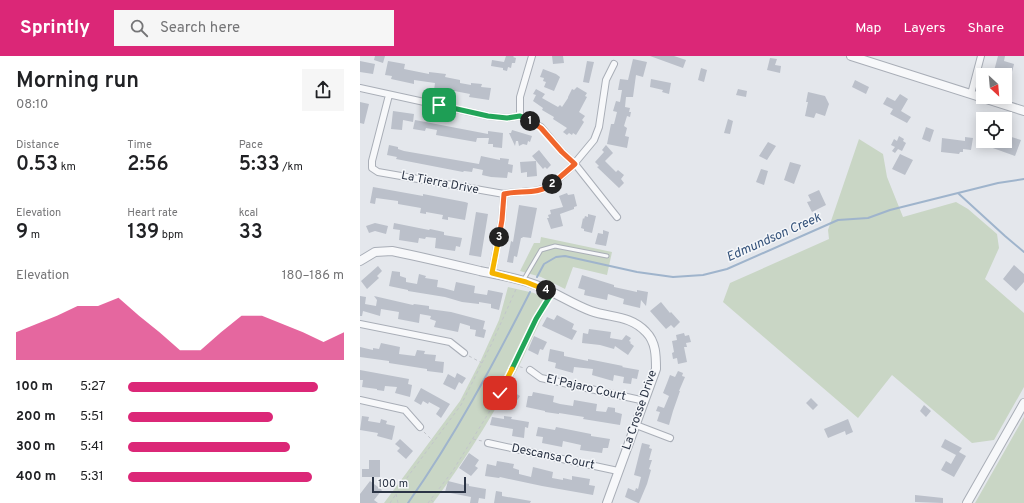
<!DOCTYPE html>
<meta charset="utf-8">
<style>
:root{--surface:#fff;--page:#f6f6f6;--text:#202124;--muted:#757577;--accent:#db2777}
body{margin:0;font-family:Overpass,sans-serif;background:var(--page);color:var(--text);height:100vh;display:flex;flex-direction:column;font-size:15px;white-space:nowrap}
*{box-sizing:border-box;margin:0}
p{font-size:13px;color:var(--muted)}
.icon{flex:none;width:22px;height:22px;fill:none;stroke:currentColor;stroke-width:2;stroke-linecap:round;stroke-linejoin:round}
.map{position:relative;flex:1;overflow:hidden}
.drawer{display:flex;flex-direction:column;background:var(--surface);width:360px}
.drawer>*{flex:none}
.needle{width:26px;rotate:154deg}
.fabs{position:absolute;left:616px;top:12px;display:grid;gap:8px}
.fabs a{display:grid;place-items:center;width:36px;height:36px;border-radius:0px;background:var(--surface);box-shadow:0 2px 10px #0003;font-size:20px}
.scale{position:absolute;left:12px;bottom:10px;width:94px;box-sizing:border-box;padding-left:4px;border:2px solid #2b3445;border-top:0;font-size:11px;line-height:14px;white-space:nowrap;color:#2b3445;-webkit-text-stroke:3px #f4f6f9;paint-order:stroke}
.pin{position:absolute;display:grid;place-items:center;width:34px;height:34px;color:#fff;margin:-17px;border-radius:8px;box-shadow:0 2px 6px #0006}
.km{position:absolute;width:20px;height:20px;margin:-10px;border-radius:50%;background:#222;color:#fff;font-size:11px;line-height:20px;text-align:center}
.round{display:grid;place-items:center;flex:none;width:42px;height:42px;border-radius:0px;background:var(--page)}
.head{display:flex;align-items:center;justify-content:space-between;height:68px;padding:0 16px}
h1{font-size:22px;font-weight:600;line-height:30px}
.metrics{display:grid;grid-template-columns:repeat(3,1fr);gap:6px;height:68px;padding:4px 16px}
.metrics div{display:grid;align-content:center}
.metrics b{font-size:20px;font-weight:600}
.metrics small{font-size:11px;font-weight:400}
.metrics p{font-size:11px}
.chart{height:112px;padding:8px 16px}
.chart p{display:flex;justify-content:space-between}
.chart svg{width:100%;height:72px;margin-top:4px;fill:var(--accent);opacity:.7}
ul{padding:0 16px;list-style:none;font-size:13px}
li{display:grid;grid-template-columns:64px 48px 1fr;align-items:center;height:30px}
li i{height:10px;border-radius:5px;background:var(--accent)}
header{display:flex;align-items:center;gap:24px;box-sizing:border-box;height:56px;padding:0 20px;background:var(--accent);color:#fff}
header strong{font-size:19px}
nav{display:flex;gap:22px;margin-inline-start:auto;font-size:14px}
.search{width:280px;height:36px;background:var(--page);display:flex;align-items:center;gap:10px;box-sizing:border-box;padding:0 14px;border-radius:0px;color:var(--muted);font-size:15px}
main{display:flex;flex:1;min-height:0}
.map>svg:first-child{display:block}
.green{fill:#c9d6c5}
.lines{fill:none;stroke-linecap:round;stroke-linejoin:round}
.stream{stroke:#9fb4cc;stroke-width:2}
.building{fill:#bbc0ca}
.service-casing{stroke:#a9aeb7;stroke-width:5}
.minor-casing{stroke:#a9aeb7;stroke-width:8}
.tertiary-casing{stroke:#a9aeb7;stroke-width:10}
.path{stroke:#c2c5cb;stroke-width:1;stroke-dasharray:3 3;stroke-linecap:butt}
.service{stroke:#f7f8fa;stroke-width:3}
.minor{stroke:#f7f8fa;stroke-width:6}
.tertiary{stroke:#f7f8fa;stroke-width:8}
.split-1-casing{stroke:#fff;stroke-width:8}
.split-2-casing{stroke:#fff;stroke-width:8}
.split-3-casing{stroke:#fff;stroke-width:8}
.split-4-casing{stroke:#fff;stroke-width:8}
.split-5-casing{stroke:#fff;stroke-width:8}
.split-6-casing{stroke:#fff;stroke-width:8}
.split-1{stroke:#22a559;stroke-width:5}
.split-2{stroke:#f0652b;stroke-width:5}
.split-3{stroke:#f0652b;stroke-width:5}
.split-4{stroke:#f5b400;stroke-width:5}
.split-5{stroke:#22a559;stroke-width:5}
.split-6{stroke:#f5b400;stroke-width:5}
.labels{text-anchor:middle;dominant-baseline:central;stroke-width:3;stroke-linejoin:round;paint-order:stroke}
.street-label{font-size:12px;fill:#2b3445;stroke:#f4f6f9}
.water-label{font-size:13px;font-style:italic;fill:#34527a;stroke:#f4f6f9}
</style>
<header>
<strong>Sprintly</strong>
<div class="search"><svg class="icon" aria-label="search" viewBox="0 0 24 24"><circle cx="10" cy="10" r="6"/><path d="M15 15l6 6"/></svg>Search here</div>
<nav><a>Map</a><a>Layers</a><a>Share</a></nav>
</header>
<main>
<section class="drawer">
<div class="head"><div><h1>Morning run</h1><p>08:10</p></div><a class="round"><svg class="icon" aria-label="share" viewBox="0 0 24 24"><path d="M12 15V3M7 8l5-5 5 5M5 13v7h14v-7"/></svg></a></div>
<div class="metrics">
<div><p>Distance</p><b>0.53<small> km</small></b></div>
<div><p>Time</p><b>2:56</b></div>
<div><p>Pace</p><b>5:33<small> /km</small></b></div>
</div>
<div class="metrics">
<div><p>Elevation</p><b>9<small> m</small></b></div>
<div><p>Heart rate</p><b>139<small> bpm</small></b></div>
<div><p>kcal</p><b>33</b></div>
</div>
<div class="chart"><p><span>Elevation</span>180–186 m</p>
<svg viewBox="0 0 160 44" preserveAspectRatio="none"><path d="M0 44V27L10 22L20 17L30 11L40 11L50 6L60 17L70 27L80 38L90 38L100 27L110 17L120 17L130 22L140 27L150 33L160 27V44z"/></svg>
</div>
<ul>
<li><b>100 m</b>5:27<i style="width:88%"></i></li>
<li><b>200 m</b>5:51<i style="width:67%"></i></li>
<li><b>300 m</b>5:41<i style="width:75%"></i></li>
<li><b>400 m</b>5:31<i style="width:85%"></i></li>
</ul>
</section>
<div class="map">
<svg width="664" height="447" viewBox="0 0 664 447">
<rect width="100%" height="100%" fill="#e4e7ec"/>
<path class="green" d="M499 83 523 98 527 121 543 161 596 146 608 153 637 178 639 192 625 223 664 257V331L634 384 612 387 532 319 498 362 363 246 370 227 469 183 468 174 470 168Z
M181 181 252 196 247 219 213 211 205 233 181 221 160 215 174 187H180Z
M148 231 174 237 190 246C179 267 169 289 159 310 134 358 105 404 73 447H24L100 345 121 304 139 264Z
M664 361V447H615Z"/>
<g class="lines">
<path class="stream" d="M599 138 645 180 664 196
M177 221 184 208 196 201 205 200 277 216 313 221 343 219 367 213 478 164 508 162 530 154 638 127 664 123
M48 447C95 380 133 309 170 236"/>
</g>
<path class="building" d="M15 0H25L23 7 14 4Z
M146 0H154L153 1 156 2 155 7H152L151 12 148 11 147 15 143 14V12L131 10 132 4 144 6Z
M192 0H203L204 7 193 8Z
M290 0H314L326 4 323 12Z
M638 0H645L644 5 654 8 651 20 634 15Z
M410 2 417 3 415 9 421 10 420 17 407 14Z
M273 3 287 6 283 21 276 19 273 41H266L265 51 270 52 269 56H271L270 61 267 60 264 70 267 72 265 80 269 81 267 92 247 88 251 68H254L257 56 253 55 256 45 260 46 262 34H258L260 23 268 24Z
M0 5 15 8 13 18 0 16Z
M28 5 45 8 44 13 69 18V16L86 18 85 21 100 24V27L111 29V27L122 28 121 31 131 32 129 44 109 41 110 38 84 33V35L74 34 75 27 54 24V28L31 23 32 20 25 19Z
M227 5 234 6 229 27 223 26Z
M341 12 347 14 344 26 338 24Z
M183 13 196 18 200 21 194 35 184 31 186 26 183 25 184 22 180 21Z
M291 23 311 27 309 38 302 36 303 34 290 31Z
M495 24 509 31 506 38 492 31Z
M217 31 227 37 225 40 227 41 219 56 225 60 222 64 224 66 216 79 213 77 212 79 209 77 207 79 203 76 207 72 193 63 194 61 182 54 183 52 173 45 176 39 173 38 176 33 185 38 182 42 198 51 200 49 202 51 208 42V41L212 33 214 34Z
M378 33 387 35 386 41 376 39Z
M448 36 465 40 469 48 465 60 456 57 454 62 445 60 448 46H446Z
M540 38 548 43 541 55 551 61 547 67 530 58 533 53 523 48 527 41 535 45Z
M0 46 9 48 4 68 0 67Z
M33 55 54 58 53 66 43 64 42 74 31 73Z
M368 63 373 65 370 78 364 77Z
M55 64 128 78V75L143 77 142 92 133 91V88H128L129 82H117L116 86 76 79 77 74 66 72 65 75 53 73Z
M566 71 574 74 570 86 562 83Z
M152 74 172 80 170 86 168 85 167 89 163 88 159 90 158 85H156L155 90 149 77H151Z
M645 79 661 84 655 100 630 91 632 85H645Z
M539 80 544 83 543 85 546 87 542 95 538 93 535 97 532 95 535 91 531 89 534 83 537 85Z
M605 81 613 82 611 94 603 93V96H600L599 98 581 96 582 82 605 85Z
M408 86 416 90 407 104 399 100Z
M29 89 38 91V93L44 95 119 108 121 100 140 104V102L149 103 148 108 153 109 152 117 148 116 147 122 131 121 122 119 123 114 113 112 112 116 104 115 103 116 36 103 37 101 27 99Z
M246 89 253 97 245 105 256 116 258 114 264 119 261 123 264 127 259 132 237 111 239 110 235 106 244 96 242 94Z
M179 94 191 109 187 113 185 111 183 113 172 100Z
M540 98 553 104 545 119 532 113Z
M176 105 177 120 167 121V116L161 117 160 106Z
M430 106 441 109 434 128 424 124Z
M401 113 408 115 404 129 396 126Z
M13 131 63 140V138L105 146 108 147 105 164 88 161V164L82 163 83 159 66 156V158L60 157 61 152 38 148V145L16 142 15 148 10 147Z
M459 134 466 149 452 156 447 146 451 145 448 139Z
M207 137 208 139 214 138 217 150 214 151V153L200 158 203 170 191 173 187 162H189L188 159 191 158 190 154 203 151 199 140Z
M159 149 177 152 171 182 163 181 162 182H161L157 201 154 200 153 207 147 206 151 185 153 186Z
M116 156 128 158 121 201 109 199Z
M228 158 236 160 232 177 224 175V173L221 172 223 162 224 163 225 160 228 161Z
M15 167 28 170 26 178 15 175 9 177 6 170Z
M34 167 69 174 70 173 84 176V179L102 182 100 191 96 190 95 195 75 192 76 182 66 181 65 183 59 182 58 187 39 184 40 174 33 173Z
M243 174 249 176 246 190 235 188 238 177 243 178Z
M654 209 664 218V226L656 235 643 223Z
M18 210 22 215 17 220 19 222 7 233 1 225Z
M32 215 40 216V220L46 222V226L57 228 59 218 66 220 65 222 78 224 77 231 83 232 94 235 96 226 115 230 114 237 127 239 128 234 143 237 139 254 131 252V248L119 246V248L102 246 85 241 48 235V234L29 230Z
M222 219 254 229V231L277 236V234L288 236 286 250 281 244 280 252 263 248 264 243 248 238 247 244 224 239 225 234 218 232Z
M0 240 6 241 5 248 16 250 17 244 14 240 53 249 54 248 69 250V253L91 256 125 265 123 273 126 274 124 282 115 280 116 274 110 273V270L100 267 98 276 74 271 76 265 70 263 71 260 60 258 59 267 38 263 39 256 21 253 20 260 3 255 2 260H0Z
M301 246 310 257 311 256 320 266 314 272 311 269 306 273 290 255Z
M197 259 214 268 212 273 217 275 212 284 182 270 187 261 194 264Z
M229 273 251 276 250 282 262 284 266 279 271 282 269 285 271 286 270 287 274 290 268 299 255 290 254 293 240 289 222 287 223 277 228 278Z
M324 277 325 280 329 279 331 286 326 287 327 291H324L327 306 318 308 317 302 313 303 312 297 314 296 312 285 317 284 316 279Z
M174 280 187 286 183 294 180 293 178 299 168 294Z
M21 287 40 291 39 298 55 300 57 294 65 295 64 298 76 299 75 305 84 306 83 317 67 315V313L29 307V305L0 301V291L13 294V292L19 293Z
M190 293 204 296V300L228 305V303L263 310 262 311 279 314 277 323 272 322 271 328 263 327 264 321 254 319 253 325 232 319 233 313 214 311 213 317 195 312 196 307 188 305Z
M0 314 49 323 48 328 52 329 50 341 35 337 37 331 25 330 24 335 17 334V333L2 331 3 324H0Z
M318 315 323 317 322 320 325 321 319 335H320L313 355 309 369 297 365 300 356 296 355 298 350 304 352 309 340 303 337 307 327 310 319 315 321Z
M97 317 106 322 102 328 99 326 95 334 83 328 88 318 95 322Z
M151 329 157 333 155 337 160 340 154 349 143 342Z
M61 332 90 348 81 362 76 358 80 352 69 346 68 348 63 345 61 349 54 345Z
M173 336 194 340 193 346 200 348 213 350 214 344 237 348 236 355 246 356 248 351 255 352V356L262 358 260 369 223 363 224 361 199 357V358L185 356V355L166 351 168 340H172Z
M451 342 458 349 453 354 446 347Z
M564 349 571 355 566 361 560 355Z
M2 360 9 361 8 365 20 367 21 363 27 365 26 368 35 370 32 384 17 380 18 377 0 374Z
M144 360 152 361 151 363 169 366 168 372 165 371 164 382 152 380 153 373 130 369 132 361 144 363Z
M488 363 493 376 486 379 485 375 468 382 464 373Z
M178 371 195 374 196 371 231 378V380L250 383 248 392H243L242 397 220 394 221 389 203 385 202 391 182 387 183 381 176 380Z
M40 383 53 395 46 403 37 395 40 392 35 388Z
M585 383 602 392 599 396 606 400 594 421 581 414 586 405 591 408 596 399 581 391Z
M282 387 290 389 289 392 292 393 289 404H292L289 413 291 414 287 428 279 447H278L265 441 268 432 275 435 276 432 278 433 281 421 274 419Z
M109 397 119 404 115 410 118 412 111 420 99 412Z
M9 404H20V421H2V413H9Z
M137 405 154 408 153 412 159 414V418L171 421 173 411 193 416 192 422 203 424V422L212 424V420L230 423 229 429 235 430 233 439 182 430 140 421 139 422 125 420 127 408 136 410Z
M10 425 22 434 14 444 18 447H0V438Z
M88 425 104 429V427L109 428V430L126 433 125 443 119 442 118 447H110L111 441 85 436Z
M136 435 142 436V440L171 445 170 447H134Z
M555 439 583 442V447L555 446Z"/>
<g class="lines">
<g class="service-casing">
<path id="service" d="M164 223 181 194 195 190 247 200"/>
</g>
<g class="minor-casing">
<path id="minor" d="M0 32 128 60 147 62 160 60 181 71 202 96 215 108 257 161
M611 38 621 0
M29 39 12 105V112L18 116 144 138C155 135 167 137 179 134 193 131 204 117 215 108
M160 60V41L172 0
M214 108 234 84 239 71 246 24 254 8
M132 217 142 164 144 138
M0 268 90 286 104 297
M170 314 181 322 285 345
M0 344 45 354 60 371
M276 369 310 382
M128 387 258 415"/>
</g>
<g class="tertiary-casing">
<path id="tertiary" d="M491 0 664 55
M0 205 15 196 32 195C61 201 91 208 120 215 139 219 158 222 176 229 195 236 212 248 231 255 251 262 270 259 286 276 296 286 296 300 296 313L247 447
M607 447 664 347"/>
</g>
<path class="path" d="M109 300 122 307
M154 309 164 312
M64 376 73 385
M113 383 122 385
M36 438 38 447
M71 444 75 447
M30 447 49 419 101 349 132 287 157 231
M68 447 92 416 128 358 151 315 176 263 189 243"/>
<use href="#service" class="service"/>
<use href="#minor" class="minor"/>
<use href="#tertiary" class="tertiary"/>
</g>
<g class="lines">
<g class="split-1-casing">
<path id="split-1" d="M79 49 128 60 147 62 160 60 170 65"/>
</g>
<g class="split-2-casing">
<path id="split-2" d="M170 65 181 72 202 96 215 108 192 128"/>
</g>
<g class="split-3-casing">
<path id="split-3" d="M139 181 142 164 144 138C159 134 179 139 192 128"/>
</g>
<g class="split-4-casing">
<path id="split-4" d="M139 181 132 217 166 226 186 234"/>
</g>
<g class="split-5-casing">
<path id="split-5" d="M152 313 176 263 192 237 186 234"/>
</g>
<g class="split-6-casing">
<path id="split-6" d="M140 337 152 313"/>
</g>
<use href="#split-1" class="split-1"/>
<use href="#split-2" class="split-2"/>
<use href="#split-3" class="split-3"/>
<use href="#split-4" class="split-4"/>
<use href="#split-5" class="split-5"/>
<use href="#split-6" class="split-6"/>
</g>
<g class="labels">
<g class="street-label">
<text transform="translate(80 127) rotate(11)">La Tierra Drive</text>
<text transform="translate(226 332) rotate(13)">El Pajaro Court</text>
<text transform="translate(280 354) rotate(-71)">La Crosse Drive</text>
<text transform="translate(193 401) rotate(12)">Descansa Court</text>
</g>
<g class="water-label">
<text transform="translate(414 182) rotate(-24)">Edmundson Creek</text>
</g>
</g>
</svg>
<div class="fabs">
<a><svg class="needle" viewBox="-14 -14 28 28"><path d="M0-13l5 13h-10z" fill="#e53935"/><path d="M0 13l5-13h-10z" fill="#757577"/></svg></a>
<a><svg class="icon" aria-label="locate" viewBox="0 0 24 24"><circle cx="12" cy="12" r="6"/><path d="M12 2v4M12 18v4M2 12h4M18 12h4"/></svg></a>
</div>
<div class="scale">100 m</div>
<div class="pin" style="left:79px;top:49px;background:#1e9e55"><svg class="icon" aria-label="arrive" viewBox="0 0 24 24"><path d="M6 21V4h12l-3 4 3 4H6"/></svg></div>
<div class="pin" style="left:140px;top:337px;background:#d93025"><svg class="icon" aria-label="check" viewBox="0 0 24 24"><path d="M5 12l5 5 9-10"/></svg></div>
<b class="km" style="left:170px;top:65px">1</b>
<b class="km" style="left:192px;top:128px">2</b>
<b class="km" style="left:139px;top:181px">3</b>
<b class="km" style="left:186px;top:234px">4</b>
</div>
</main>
